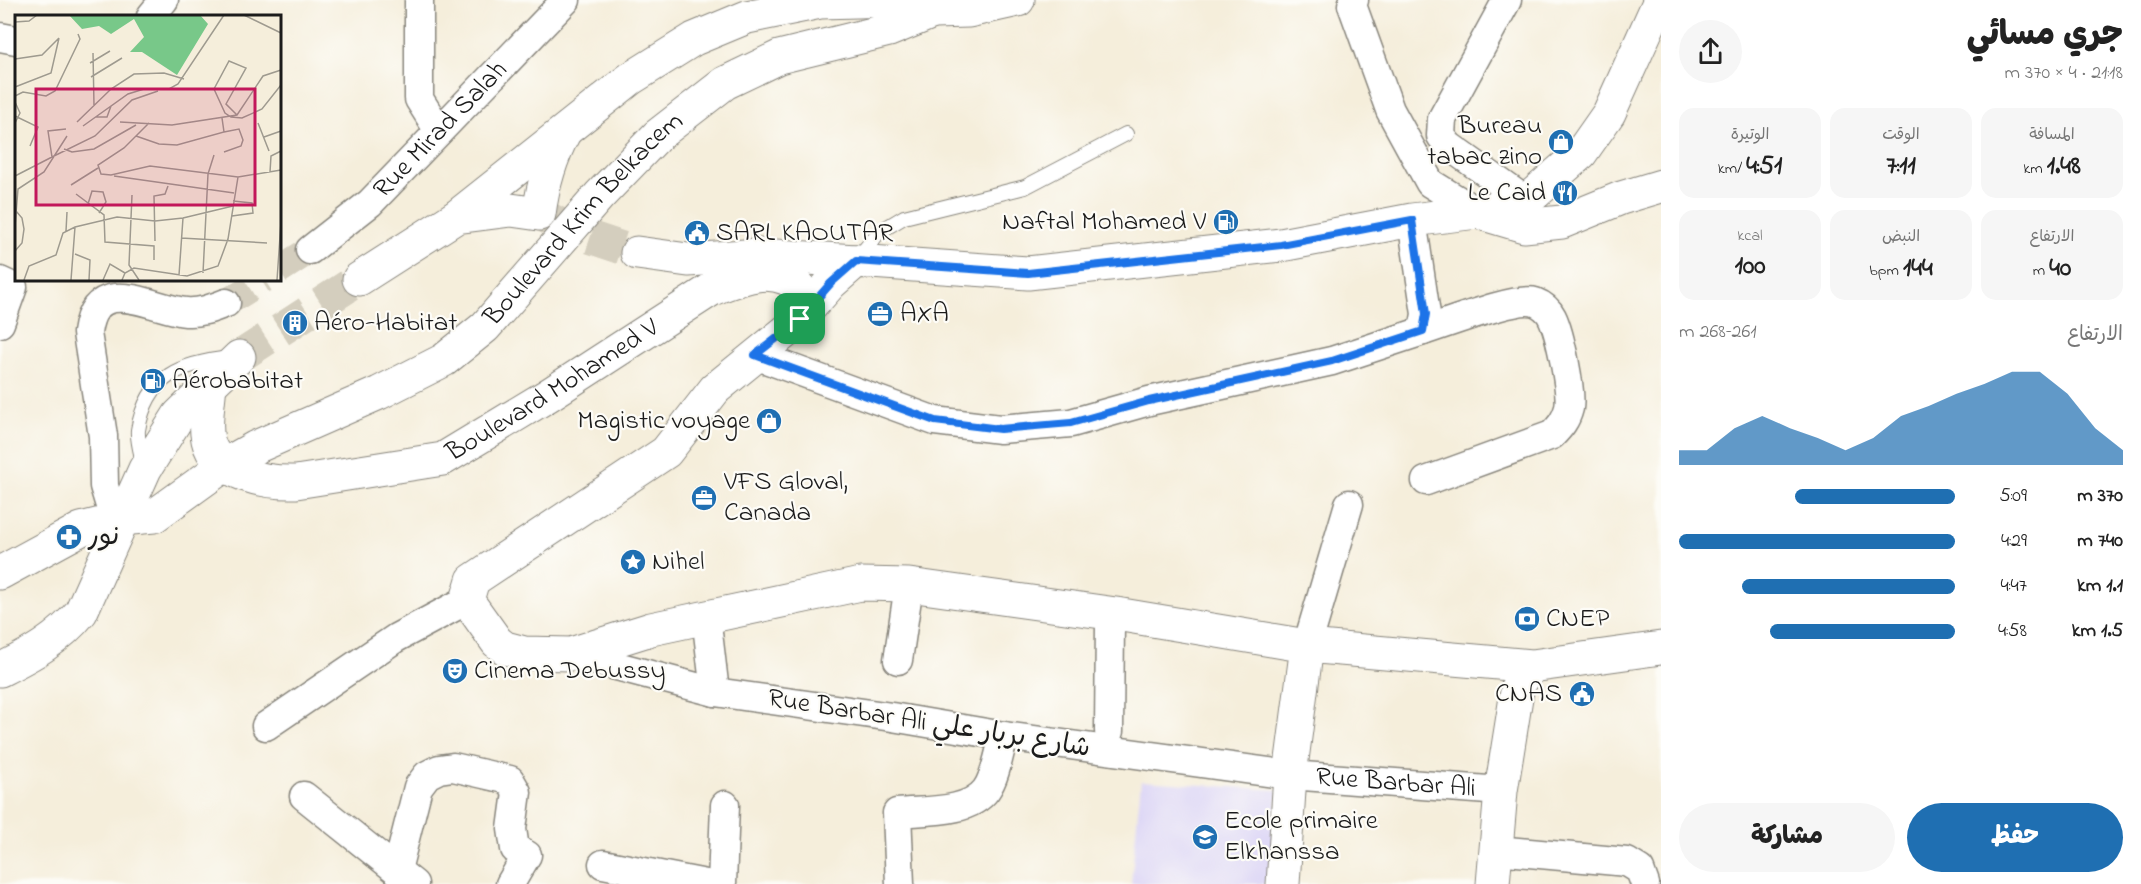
<!DOCTYPE html>
<html lang="ar">
<meta charset="utf-8">
<style>
:root{--surface:#fff;--page:#f6f6f6;--text:#222;--muted:#767676;--accent:#1f6fb2}
body{margin:0;font-family:"Indie Flower","Playpen Sans Arabic",sans-serif;background:var(--page);color:var(--text);direction:rtl;height:100vh;display:flex;flex-direction:column;font-size:22px;white-space:nowrap}
*{box-sizing:border-box;margin:0}
p{font-size:20px;color:var(--muted)}
.icon{flex:none;width:33px;height:33px;fill:none;stroke:currentColor;stroke-width:2;stroke-linecap:round;stroke-linejoin:round}
.map{position:relative;flex:1;overflow:hidden;direction:ltr}
.details{display:flex;flex-direction:column;background:var(--surface);width:480px}
.details>*{flex:none}
.pin{position:absolute;display:grid;place-items:center;width:51px;height:51px;color:#fff;margin:-26px;border-radius:12px;box-shadow:0 3px 9px #0006}
.round{display:grid;place-items:center;flex:none;width:63px;height:63px;border-radius:32px;background:var(--page)}
.head{display:flex;align-items:center;justify-content:space-between;height:102px;padding:0 18px}
h1{font-size:33px;font-weight:800;line-height:45px}
.stats{display:grid;grid-template-columns:repeat(3,1fr);gap:9px;height:102px;padding:6px 18px}
.stats div{display:grid;align-content:center;border-radius:15px;background:var(--page);text-align:center}
.stats b{font-size:26px;font-weight:800}
.stats small{font-size:16px;font-weight:400}
.stats p{font-size:16px}
.chart{height:168px;padding:12px 18px}
.chart p{display:flex;justify-content:space-between}
.chart svg{width:100%;height:108px;margin-top:6px;fill:var(--accent);opacity:.7}
.action{display:flex;gap:12px;margin-top:auto;padding:12px 18px}
.action a{flex:1;height:69px;border-radius:36px;background:var(--accent);color:#fff;font-size:24px;font-weight:800;line-height:69px;text-align:center}
.action a+a{background:var(--page);color:var(--text)}
ul{padding:0 18px;list-style:none;font-size:20px}
li{display:grid;grid-template-columns:96px 72px 1fr;align-items:center;height:45px}
li i{height:15px;border-radius:8px;background:var(--accent)}
main{display:flex;flex:1;min-height:0}
.map>svg:first-child{display:block}
.built{fill:#dcd5f6}
.lines{fill:none;stroke-linecap:round;stroke-linejoin:round}
.street-tunnel{stroke:#d4cebe;stroke-width:28;stroke-dasharray:28 14;stroke-linecap:butt}
.secondary-tunnel{stroke:#d4cebe;stroke-width:33;stroke-dasharray:33 16;stroke-linecap:butt}
.lane-casing{stroke:#88857c;stroke-width:16}
.street-casing{stroke:#88857c;stroke-width:31}
.secondary-casing{stroke:#88857c;stroke-width:35}
.primary-casing{stroke:#88857c;stroke-width:35}
.lane{stroke:#fff;stroke-width:14}
.street{stroke:#fff;stroke-width:28}
.secondary{stroke:#fff;stroke-width:33}
.primary{stroke:#fff;stroke-width:33}
.route-casing{stroke:#fff;stroke-width:12}
.route{stroke:#1a73e8;stroke-width:8}
.labels{text-anchor:middle;dominant-baseline:central;stroke-width:4.5;stroke-linejoin:round;paint-order:stroke}
.poi-label{font-size:27px;fill:#1c1c1c;stroke:#fdfcf7;text-anchor:start}
.street-label{font-size:27px;fill:#1c1c1c;stroke:#fdfcf7}
.inset-road{fill:none;stroke:#9e9a8f;stroke-width:1.5}
.view{fill:#c2185b;fill-opacity:0.15;stroke:#c2185b;stroke-width:3}
.inset-edge{fill:none;stroke:#1c1c1c;stroke-width:3}
</style>
<main>
<section class="details">
<div class="head"><div><h1>جري مسائي</h1><p>21:18 · 4 × 370 m</p></div><a class="round"><svg class="icon" aria-label="share" viewBox="0 0 24 24"><path d="M12 15V3M7 8l5-5 5 5M5 13v7h14v-7"/></svg></a></div>
<div class="stats">
<div><p>المسافة</p><b>1.48<small> km</small></b></div>
<div><p>الوقت</p><b>7:11</b></div>
<div><p>الوتيرة</p><b>4:51<small> /km</small></b></div>
</div>
<div class="stats">
<div><p>الارتفاع</p><b>40<small> m</small></b></div>
<div><p>النبض</p><b>144<small> bpm</small></b></div>
<div><p>kcal</p><b>100</b></div>
</div>
<div class="chart"><p><span>الارتفاع</span>261–268 m</p>
<svg viewBox="0 0 160 44" preserveAspectRatio="none"><path d="M0 44V38L10 38L20 29L30 24L40 29L50 33L60 38L70 33L80 24L90 20L100 15L110 11L120 6L130 6L140 15L150 29L160 38V44z"/></svg>
</div>
<ul>
<li><b>370 m</b>5:09<i style="width:58%"></i></li>
<li><b>740 m</b>4:29<i style="width:100%"></i></li>
<li><b>1.1 km</b>4:47<i style="width:77%"></i></li>
<li><b>1.5 km</b>4:58<i style="width:67%"></i></li>
</ul>
<div class="action"><a>حفظ</a><a>مشاركة</a></div>
</section>
<div class="map">
<svg width="1661" height="884" viewBox="0 0 1661 884">
<rect width="100%" height="100%" fill="#fdfcf7"/>
<filter id="ink" filterUnits="userSpaceOnUse"><feTurbulence type="fractalNoise" baseFrequency=".0167" numOctaves="2"/><feDisplacementMap in="SourceGraphic" scale="12" xChannelSelector="R" yChannelSelector="G"/><feConvolveMatrix kernelMatrix="1 2 1 2 8 2 1 2 1" color-interpolation-filters="sRGB"/></filter>
<filter id="wash" filterUnits="userSpaceOnUse"><feTurbulence type="fractalNoise" baseFrequency=".008" numOctaves="4" result="noise"/><feDisplacementMap in="SourceGraphic" scale="24" xChannelSelector="R" yChannelSelector="G"/><feGaussianBlur stdDeviation="1.35" result="paint"/><feColorMatrix in="noise" values="0 0 0 0 0 0 0 0 0 0 0 0 0 0 0 0 0 1.4 0 .05"/><feComposite in="paint" operator="in"/></filter>
<g filter="url(#wash)">
<rect width="100%" height="100%" fill="#f5eedb"/>
<path class="built" d="M1141 781 1278 790 1272 884H1131Z"/>
</g>
<g filter="url(#ink)">
<g class="lines">
<path class="street-tunnel" d="M279 270 310 250
M226 303 264 279"/>
<path class="secondary-tunnel" d="M546 217 577 233 637 253
M239 357 359 279"/>
<g class="lane-casing">
<path id="lane" d="M858 258 879 232 904 217 1025 187 1126 134
M143 462C141 453 137 440 138 430 147 375 182 363 231 358"/>
</g>
<g class="street-casing">
<g id="street">
<path d="M419 0V99L439 131"/>
<path d="M1354 0 1352 5 1390 110 1430 183 1477 212"/>
<path d="M1507 0 1442 119 1441 136 1449 146 1526 201"/>
<path d="M151 16 164 0"/>
<path d="M0 37 16 40"/>
<path id="s1" d="M310 250 370 203 566 0"/>
<path d="M0 281 13 287 0 323"/>
<path d="M1423 331C1446 324 1516 296 1535 302 1543 305 1549 311 1552 317 1560 333 1572 392 1569 408 1566 420 1560 427 1552 435L1426 481"/>
<path d="M755 355 935 421 1000 429 1071 423 1149 401 1332 361 1423 331 1426 314 1412 220"/>
<path d="M121 519 110 506 104 486 103 436 87 333C95 271 152 309 186 312 201 313 213 308 226 303"/>
<path d="M706 616 715 692"/>
<path d="M1307 646 1349 504"/>
<path id="s2" d="M571 654 715 692 892 717 1004 736 1290 775 1501 791"/>
<path d="M898 660 909 585"/>
<path d="M266 726 396 638 467 600"/>
<path d="M1109 731 1110 622 1116 614"/>
<path d="M304 796 414 884"/>
<path d="M1496 850 1627 862 1640 870 1645 884"/>
<path d="M603 864 706 884"/>
<path d="M397 870 418 787 427 775 439 769 453 767 510 780 517 792 512 829 515 849 527 855 510 884"/>
<path d="M722 884 725 805"/>
<path d="M900 884 897 813C924 810 968 814 986 790 996 776 999 753 1004 736"/>
</g>
</g>
<g class="secondary-casing">
<g id="secondary">
<path d="M1477 212 1524 226 1562 222 1621 198 1661 186"/>
<path d="M456 217 511 210 539 214C543 184 550 159 564 133"/>
<path d="M637 253 688 260 759 255 856 261"/>
<path d="M359 279 456 217 630 79 694 39 747 17 820 2 895 0 933 12 969 11 1018 0"/>
<path id="s3" d="M210 383C209 401 204 423 208 440 216 475 267 483 296 482L443 459 547 396 712 289C742 277 779 262 802 291L800 319"/>
<path id="s4" d="M0 573 81 529 121 519 154 516 226 464 256 447 379 393 444 360 485 327 599 196 658 135 725 83 779 57 889 30 933 12"/>
<path d="M0 670C32 654 58 640 81 612L145 469 179 415 239 357"/>
</g>
</g>
<g class="primary-casing">
<path id="primary" d="M1660 0 1609 113 1581 153 1526 201 1477 212 1412 220 1281 245 1028 273 856 261 831 283 795 324 715 389 666 452 473 580 467 600 497 642 505 648 524 653 571 654 651 629 861 584 909 585 1116 614 1307 646 1532 666 1661 648
M1283 884 1290 775 1307 646
M1493 884 1501 791 1518 685 1532 666"/>
</g>
<use href="#lane" class="lane"/>
<use href="#street" class="street"/>
<use href="#secondary" class="secondary"/>
<use href="#primary" class="primary"/>
</g>
</g>
<g class="lines" filter="url(#ink)">
<g class="route-casing">
<path id="route" d="M1412 220 1426 314 1423 331 1332 361 1149 401 1071 423 1000 429 935 421 755 355 795 324 831 283 856 261 1028 273 1281 245Z"/>
</g>
<use href="#route" class="route"/>
</g>
<defs>
<g id="shop-disc" transform="scale(1.35)"><circle r="9.5" fill="#1f6fb2" stroke="#fdfcf7"/><path d="M-5-2.5h2.3a2.7 3.5 0 0 1 5.4 0H5L5.5 6h-11ZM-1.5-2.5h3a1.5 2.3 0 0 0-3 0Z" fill="#fff"/></g>
<g id="restaurant-disc" transform="scale(1.35)"><circle r="9.5" fill="#1f6fb2" stroke="#fdfcf7"/><path d="M-5-6h1v4h1v-4h1v4h1v-4h1v5L-1.5 .5V6h-2V.5L-5-1ZM5-6V6H3V1.5H1.5Q1.5-4 5-6Z" fill="#fff"/></g>
<g id="fuel-disc" transform="scale(1.35)"><circle r="9.5" fill="#1f6fb2" stroke="#fdfcf7"/><path d="M-5.5-6h7V0h2V4h1.3V-2.5L3-4.5l.8-.8L6-3V5H2.5V1h-1V6h-7ZM-4.2-4.7v3.2H.2V-4.7Z" fill="#fff"/></g>
<g id="civic-disc" transform="scale(1.35)"><circle r="9.5" fill="#1f6fb2" stroke="#fdfcf7"/><path d="M-.6-6.5H3V-4.5H.6V-3L4-1V1h2V6H-6V1h2V-1L-.6-3ZM-1.2 2.5V6h2.4V2.5Z" fill="#fff"/></g>
<g id="office-disc" transform="scale(1.35)"><circle r="9.5" fill="#1f6fb2" stroke="#fdfcf7"/><path d="M-6-3h4V-5.5h4V-3h4V5H-6ZM-1-4.5V-3h2v-1.5ZM-6 0V1H6V0Z" fill="#fff"/></g>
<g id="building-disc" transform="scale(1.35)"><circle r="9.5" fill="#1f6fb2" stroke="#fdfcf7"/><path d="M-4-6H4V6H1V3H-1V6H-4ZM-2.5-4.3h1.7v1.8h-1.7ZM.8-4.3h1.7v1.8H.8ZM-2.5-1h1.7V.8h-1.7ZM.8-1h1.7V.8H.8Z" fill="#fff"/></g>
<g id="pharmacy-disc" transform="scale(1.35)"><circle r="9.5" fill="#1f6fb2" stroke="#fdfcf7"/><path d="M-2-6h4v4h4v4h-4v4h-4v-4h-4v-4h4Z" fill="#fff"/></g>
<g id="sight-disc" transform="scale(1.35)"><circle r="9.5" fill="#1f6fb2" stroke="#fdfcf7"/><path d="M0-6L1.8-2.2L6-1.7L2.9 1.2L3.7 5.4L0 3.3L-3.7 5.4L-2.9 1.2L-6-1.7L-1.8-2.2Z" fill="#fff"/></g>
<g id="bank-disc" transform="scale(1.35)"><circle r="9.5" fill="#1f6fb2" stroke="#fdfcf7"/><path d="M-6-4H6V4H-6ZM0-2.3a2.3 2.3 0 1 0 0 4.6a2.3 2.3 0 1 0 0-4.6Z" fill="#fff"/></g>
<g id="theatre-disc" transform="scale(1.35)"><circle r="9.5" fill="#1f6fb2" stroke="#fdfcf7"/><path d="M-5-5.5Q0-4 5-5.5V0Q5 5 0 6Q-5 5-5 0ZM-3.3-2.5H-1v1.5H-3.3ZM1-2.5H3.3v1.5H1ZM-2.8 1Q0 5.5 2.8 1Z" fill="#fff"/></g>
<g id="school-disc" transform="scale(1.35)"><circle r="9.5" fill="#1f6fb2" stroke="#fdfcf7"/><path d="M0-5L7-2L0 1L-7-2ZM-4 1L0 2.5L4 1V4Q0 6-4 4Z" fill="#fff"/></g>
</defs>
<g fill-rule="evenodd">
<use href="#shop-disc" x="1561" y="142"/>
<use href="#restaurant-disc" x="1565" y="193"/>
<use href="#fuel-disc" x="1226" y="222"/>
<use href="#civic-disc" x="697" y="233"/>
<use href="#office-disc" x="880" y="314"/>
<use href="#building-disc" x="295" y="323"/>
<use href="#fuel-disc" x="153" y="381"/>
<use href="#shop-disc" x="769" y="421"/>
<use href="#office-disc" x="704" y="498"/>
<use href="#pharmacy-disc" x="69" y="537"/>
<use href="#sight-disc" x="633" y="562"/>
<use href="#bank-disc" x="1527" y="619"/>
<use href="#theatre-disc" x="455" y="671"/>
<use href="#civic-disc" x="1582" y="694"/>
<use href="#school-disc" x="1205" y="837"/>
</g>
<g class="labels">
<g class="poi-label">
<text x="1542" y="126" text-anchor="end">Bureau<tspan x="1542" dy="31">tabac zino</tspan></text>
<text x="1546" y="193" text-anchor="end">Le Caid</text>
<text x="1206" y="222" text-anchor="end">Naftal Mohamed V</text>
<text x="716" y="233">SARL KAOUTAR</text>
<text x="900" y="314">AXA</text>
<text x="314" y="323">Aéro-Habitat</text>
<text x="172" y="381">Aérobabitat</text>
<text x="750" y="421" text-anchor="end">Magistic voyage</text>
<text x="724" y="482">VFS Gloval,<tspan x="724" dy="31">Canada</tspan></text>
<text x="88" y="537">نور</text>
<text x="652" y="562">Nihel</text>
<text x="1546" y="619">CNEP</text>
<text x="474" y="671">Cinema Debussy</text>
<text x="1562" y="694" text-anchor="end">CNAS</text>
<text x="1224" y="821">Ecole primaire<tspan x="1224" dy="31">Elkhanssa</tspan></text>
</g>
<g class="street-label">
<text stroke="none"><textPath href="#s1" startOffset="178">Rue Mirad Salah</textPath></text>
<text stroke="none"><textPath href="#s4" startOffset="696">Boulevard Krim Belkacem</textPath></text>
<text stroke="none"><textPath href="#s3" startOffset="440">Boulevard Mohamed V</textPath></text>
<text transform="translate(929 724) rotate(9)">Rue Barbar Ali شارع بربار علي</text>
<text stroke="none"><textPath href="#s2" startOffset="836">Rue Barbar Ali</textPath></text>
</g>
</g>
<g transform="translate(15 15)">
<rect width="266" height="266" fill="#f5eedb"/>
<path d="M54 0H185L193 9 162 60 127 37H115L129 22 119 4 96 19 84 11 67 14Z" fill="#78c889"/>
<path class="inset-road" d="M229 0 266 18M0 7 14 6 22 0M78 38 79 91M0 44 27 40 44 23M75 48 95 36M76 62 107 43M0 72 36 58 44 23M0 81 8 77 31 81 40 76 65 24 63 19M0 87 5 98 0 108M222 100 211 89 231 53 214 46 199 74 210 98 216 102 227 103 247 94 266 70M0 101 23 112 15 131M81 102H92L96 91M62 107 96 74 119 59 149 58 169 64M105 107 157 110 222 100 248 61 266 55M134 108 109 133 83 150 86 159 96 160 135 151 223 162 266 155M243 108 254 136M68 111 113 79 129 74H154L163 69 209 0M209 117 224 114 228 125 226 131 209 137M121 121 144 129 162 130 209 117 207 103M249 122 266 116M49 134 57 137 79 134 121 110M37 142 80 121 117 85 143 76M255 157 256 141 266 136M193 159 199 140M0 161 37 142 33 116 51 114M99 161 219 178M56 170 83 153M61 179 89 200 90 227 139 231V245M117 180 114 250 124 265M73 189 77 176 88 177 91 187 84 198M217 201 238 198 237 188 218 186M0 211 3 174 29 157 52 121M51 216 52 197M166 223 252 228M140 226 139 181 150 179 153 171M0 236 7 228 9 214 7 203 1 196M60 239 75 245 74 265M188 258 193 159M164 260 168 203M9 265 14 251 41 240 48 218 60 212 102 202 140 206 168 203 218 191M56 265 60 212M88 265 95 249 110 258M107 265 110 258 119 253 172 261 203 251 213 224 223 162M262 265 266 207"/>
<path class="view" d="M21 74H240V190H21Z"/>
<rect width="266" height="266" class="inset-edge"/>
</g>
</svg>
<div class="pin" style="left:800px;top:319px;background:#1e9e55"><svg class="icon" aria-label="arrive" viewBox="0 0 24 24"><path d="M6 21V4h12l-3 4 3 4H6"/></svg></div>
</div>
</main>
